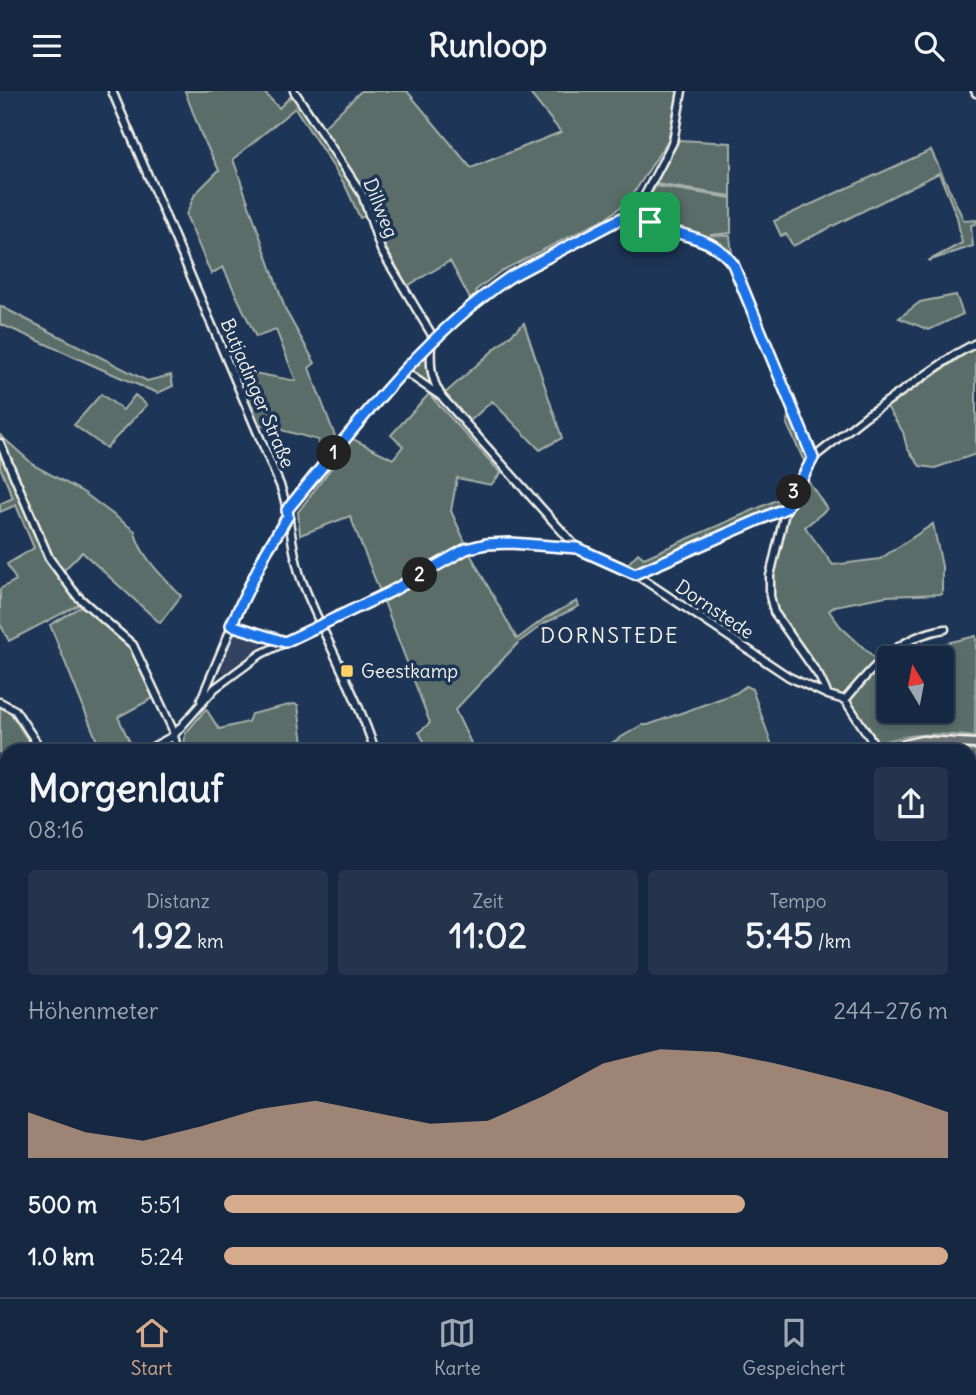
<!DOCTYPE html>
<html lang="de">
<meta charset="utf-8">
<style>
:root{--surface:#162841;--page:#23344c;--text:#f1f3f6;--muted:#9ea6b1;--line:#35445a;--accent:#d6ab8b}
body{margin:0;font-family:Delius,sans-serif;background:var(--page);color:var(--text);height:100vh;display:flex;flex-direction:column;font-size:26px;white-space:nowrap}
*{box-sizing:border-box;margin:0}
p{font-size:23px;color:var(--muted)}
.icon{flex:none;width:38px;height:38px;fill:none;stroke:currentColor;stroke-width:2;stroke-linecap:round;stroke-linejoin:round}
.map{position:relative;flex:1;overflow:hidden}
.drawer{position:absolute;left:0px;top:653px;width:976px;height:555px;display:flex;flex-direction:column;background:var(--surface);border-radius:21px 21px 0 0;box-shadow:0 4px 10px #0003,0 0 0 2px var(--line)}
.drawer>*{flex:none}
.needle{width:46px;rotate:350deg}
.controls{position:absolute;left:877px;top:555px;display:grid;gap:14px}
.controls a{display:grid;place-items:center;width:77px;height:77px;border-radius:7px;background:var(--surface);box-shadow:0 4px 10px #0003,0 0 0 2px var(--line);font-size:35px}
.pin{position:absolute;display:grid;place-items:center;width:60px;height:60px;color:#fff;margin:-30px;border-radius:14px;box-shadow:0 4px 10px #0006}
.km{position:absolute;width:35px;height:35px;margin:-18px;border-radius:50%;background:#222;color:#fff;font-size:19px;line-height:35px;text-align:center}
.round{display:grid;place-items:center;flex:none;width:74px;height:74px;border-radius:7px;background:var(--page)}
.overview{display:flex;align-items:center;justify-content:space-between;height:119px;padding:0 28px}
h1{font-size:38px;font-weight:700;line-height:52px}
.figures{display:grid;grid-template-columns:repeat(3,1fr);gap:10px;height:119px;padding:7px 28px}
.figures div{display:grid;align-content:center;border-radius:7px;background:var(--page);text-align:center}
.figures b{font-size:35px;font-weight:700}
.figures small{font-size:19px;font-weight:400}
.figures p{font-size:19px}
.chart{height:196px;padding:14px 28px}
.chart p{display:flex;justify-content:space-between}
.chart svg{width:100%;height:126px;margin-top:7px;fill:var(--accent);opacity:.7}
ul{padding:0 28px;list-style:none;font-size:23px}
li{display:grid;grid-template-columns:112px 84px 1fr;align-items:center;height:52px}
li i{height:18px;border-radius:9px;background:var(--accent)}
header{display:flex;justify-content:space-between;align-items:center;height:91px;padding:0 28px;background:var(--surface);font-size:32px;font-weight:700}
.tabs{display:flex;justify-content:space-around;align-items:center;height:98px;border-top:2px solid var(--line);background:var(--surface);font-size:19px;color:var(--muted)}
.tabs a{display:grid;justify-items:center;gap:4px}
.tabs .current{color:var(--accent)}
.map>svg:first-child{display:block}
.built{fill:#32425e}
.green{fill:#5a6d68;stroke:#a7afa8;stroke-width:2}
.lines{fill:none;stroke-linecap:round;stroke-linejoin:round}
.minor-casing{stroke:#f4f1e8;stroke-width:11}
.major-casing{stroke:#f4f1e8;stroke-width:13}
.minor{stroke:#1d3557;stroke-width:6}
.major{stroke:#6b6f75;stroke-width:8}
.route-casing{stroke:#fff;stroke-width:14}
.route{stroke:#1a73e8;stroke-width:9}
.poi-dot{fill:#ffd166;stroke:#1d3557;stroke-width:2.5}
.labels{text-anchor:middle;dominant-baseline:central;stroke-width:7;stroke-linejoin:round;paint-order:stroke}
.street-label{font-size:19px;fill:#f4f1e8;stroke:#1d3557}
.poi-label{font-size:19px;fill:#f4f1e8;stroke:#1d3557;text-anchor:start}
.neighbourhood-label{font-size:21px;letter-spacing:2px;fill:#f4f1e8;stroke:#1d3557}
</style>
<header><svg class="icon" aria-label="menu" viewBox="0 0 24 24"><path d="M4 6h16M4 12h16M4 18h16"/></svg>Runloop<svg class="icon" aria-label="search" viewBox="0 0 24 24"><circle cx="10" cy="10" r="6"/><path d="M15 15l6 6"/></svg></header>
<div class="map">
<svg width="976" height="1206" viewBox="0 0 976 1206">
<rect width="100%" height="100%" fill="#1d3557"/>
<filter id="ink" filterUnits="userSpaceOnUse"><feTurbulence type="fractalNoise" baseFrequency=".0143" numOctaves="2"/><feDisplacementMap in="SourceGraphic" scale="14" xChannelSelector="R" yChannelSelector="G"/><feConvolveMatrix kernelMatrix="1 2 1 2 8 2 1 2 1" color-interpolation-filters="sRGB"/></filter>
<g filter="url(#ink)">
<path class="built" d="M232 537 264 547 260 562 229 583 215 578Z
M825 1200 828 1206H670V1201Z"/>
<path class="green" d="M185 0H263L279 17 293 3 291 0H299L324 36 361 0H407L471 77 561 41 528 0H678L668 49 630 108 607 127 501 180 476 199 477 203 471 210 450 170 407 195 379 144 371 123 360 127 345 94 295 17 233 68 286 220 315 272 309 277 338 353 326 366 318 360V349L259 333 238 279 296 290 276 239 256 246 223 176 211 183 186 124 195 103 219 79 201 43Z
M679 49 731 52V105L656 93Z
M931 59 964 130 976 129V133L971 134 973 155 928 170 962 152 957 126 939 82 793 155 786 143 781 145 774 130Z
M656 95 731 107V142L710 144 730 145 732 163 730 165 724 156 697 146 698 144 659 133 642 118Z
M956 204 963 223 929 239 899 227 920 211Z
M0 215 147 290 171 284 173 295 158 302C104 281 53 255 0 233Z
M524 232 562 347 540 359 492 310 469 331 443 304Z
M429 256 428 272 435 299 408 279Z
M976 256V363L935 377 920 375 907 357 903 341 887 316Z
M101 303 123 319 135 304 147 314 106 357 74 334Z
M429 303 501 382 491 394 457 387 451 420 466 453 381 503 350 425 300 444 298 421 332 376 351 347 393 368 403 355 391 344Z
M789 316 811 367 785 415 636 481 625 476 638 462 644 467 781 407 805 372 787 333Z
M0 344 35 375 83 401 135 440C138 463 166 489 181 505L160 532 82 461 65 478V484L92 513 83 516 124 548 134 561 155 606 118 626 134 660H101L50 534 82 515 78 514 9 550 0 533V498L16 489 7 473 34 457 16 414 0 421V413L13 407 0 376Z
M805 385 827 418 805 436 833 474 880 468 933 433 942 475V503L886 505 835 515 829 520 841 536 877 569 846 607 830 602 776 520 772 504 773 483 788 417Z
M469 461 517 548 545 527 577 510 579 515 545 532 519 551 455 619 471 652 468 660H429L419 641 430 632 383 508Z
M976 545 975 646C941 642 912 641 879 652L849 609 881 572 889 578V620H942L941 567 946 552Z
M746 595 752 598 774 660H598L642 634H648L736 602Z
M0 611 4 612 35 660H7V695L0 697Z
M293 613 298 614 304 660H184L185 643 206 618 219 638 248 631 251 623Z
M943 655 976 659V713L970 714V660H901Z
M7 699V748L0 749V702Z
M976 1116V1206H973L970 1199V1122Z
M591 1200 656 1201 662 1206H589Z
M964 1200 967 1206H828L825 1201Z"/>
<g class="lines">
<g class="minor-casing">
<path id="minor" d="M112 0 280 394C292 425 290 459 302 490 324 547 356 601 375 660
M294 0 362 103 381 159 435 249
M975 0 976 2
M637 119C644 125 651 132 660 136 689 147 712 146 733 173L813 367
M431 252C430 272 430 287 441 304
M404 280 442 306 577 457 635 483 789 586 828 604
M0 352 49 467 77 505 133 554 172 637 178 660
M287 419C355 337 421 246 510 186L637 119 673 51 682 0
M635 483 786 417
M231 534 285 551
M201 609 248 497 266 461 288 425
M845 609C873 575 899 545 945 538
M0 611 15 619 42 660
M878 659 845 609 828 604 819 585 774 521 770 505V485L786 417 813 367 866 325 956 263 976 252
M145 660 173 645 215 597 261 563 390 501 466 458 486 453 511 452 577 457
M0 697 7 695
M0 819 7 817
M5 877 7 876
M0 921 5 920
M0 1009 7 1011
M2 1055 7 1063
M126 1200 131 1203 136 1200
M339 1200 340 1206
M414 1200 415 1206
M539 1200 542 1206
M967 1200 970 1206
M14 1206 20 1200
M187 1206 189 1200
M664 1206 665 1200"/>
</g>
<g class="major-casing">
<path id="major" d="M877 660 922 650 976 653
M583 1206 585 1200"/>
</g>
<use href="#minor" class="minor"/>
<use href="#major" class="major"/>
</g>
</g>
<g class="lines" filter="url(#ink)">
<g class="route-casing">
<path id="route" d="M637 119C644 125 651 132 660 136 688 147 713 146 733 173L813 367 786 417 635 483 577 457 511 452 486 453 466 458 390 501 285 551 231 534 266 461 288 425 287 419C355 336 421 247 510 186Z"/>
</g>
<use href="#route" class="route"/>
</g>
<rect class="poi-dot" x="340" y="573" width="14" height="14" rx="3.5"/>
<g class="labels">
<g class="street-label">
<text transform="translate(381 117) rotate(68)">Dillweg</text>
<text transform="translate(258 302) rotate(67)">Butjadinger Straße</text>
<text transform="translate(715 518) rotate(34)">Dornstede</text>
</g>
<g class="poi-label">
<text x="361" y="580">Geestkamp</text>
</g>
<g class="neighbourhood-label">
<text x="610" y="544">DORNSTEDE</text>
</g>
</g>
</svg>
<div class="controls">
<a><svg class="needle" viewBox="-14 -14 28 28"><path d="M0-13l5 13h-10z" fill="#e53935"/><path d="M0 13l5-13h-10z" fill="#9ea6b1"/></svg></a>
</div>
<div class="pin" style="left:650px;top:131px;background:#1e9e55"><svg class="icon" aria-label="arrive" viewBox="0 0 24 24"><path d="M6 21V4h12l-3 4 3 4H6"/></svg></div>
<b class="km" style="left:334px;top:362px">1</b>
<b class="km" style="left:420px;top:484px">2</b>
<b class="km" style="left:794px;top:401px">3</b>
<section class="drawer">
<div class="overview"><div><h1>Morgenlauf</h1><p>08:16</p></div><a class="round"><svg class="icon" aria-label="share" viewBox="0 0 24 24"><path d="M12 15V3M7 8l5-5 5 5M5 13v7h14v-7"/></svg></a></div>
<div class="figures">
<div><p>Distanz</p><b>1.92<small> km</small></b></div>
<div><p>Zeit</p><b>11:02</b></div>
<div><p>Tempo</p><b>5:45<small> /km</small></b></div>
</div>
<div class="chart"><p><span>Höhenmeter</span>244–276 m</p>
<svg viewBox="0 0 160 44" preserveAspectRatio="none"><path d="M0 44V28L10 35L20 38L30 33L40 27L50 24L60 28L70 32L80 31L90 22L100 11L110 6L120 7L130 11L140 16L150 21L160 28V44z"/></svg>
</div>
<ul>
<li><b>500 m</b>5:51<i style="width:72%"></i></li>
<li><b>1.0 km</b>5:24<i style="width:100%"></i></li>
</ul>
</section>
</div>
<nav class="tabs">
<a class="current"><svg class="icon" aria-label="home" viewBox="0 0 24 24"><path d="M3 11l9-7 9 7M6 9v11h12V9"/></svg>Start</a>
<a><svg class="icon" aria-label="map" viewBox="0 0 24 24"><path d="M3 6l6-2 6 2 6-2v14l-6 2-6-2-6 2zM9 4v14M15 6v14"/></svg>Karte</a>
<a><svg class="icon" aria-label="saved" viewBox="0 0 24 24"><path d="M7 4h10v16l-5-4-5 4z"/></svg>Gespeichert</a>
</nav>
